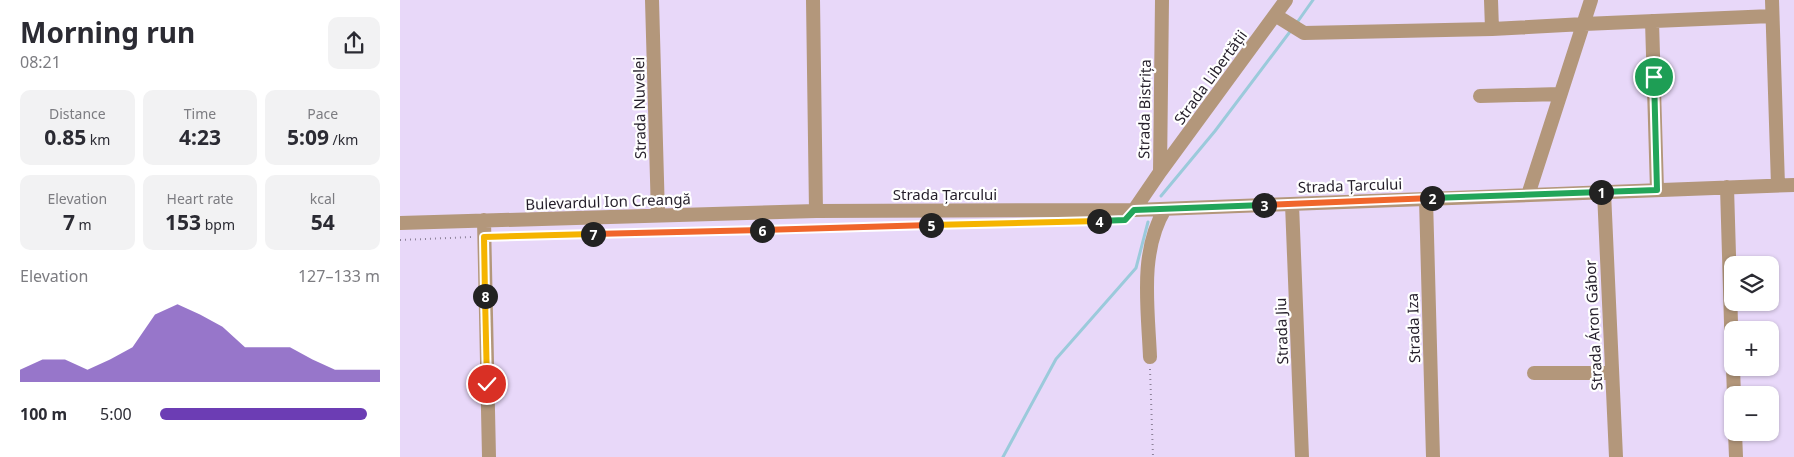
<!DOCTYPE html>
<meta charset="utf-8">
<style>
:root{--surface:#fff;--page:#f2f2f3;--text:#2b2b33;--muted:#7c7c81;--accent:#6c3db4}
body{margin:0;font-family:"Noto Sans",sans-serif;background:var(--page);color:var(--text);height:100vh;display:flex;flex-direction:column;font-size:19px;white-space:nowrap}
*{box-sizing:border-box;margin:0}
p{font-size:16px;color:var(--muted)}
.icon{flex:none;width:28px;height:28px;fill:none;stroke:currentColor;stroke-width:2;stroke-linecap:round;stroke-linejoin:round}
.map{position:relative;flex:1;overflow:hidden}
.drawer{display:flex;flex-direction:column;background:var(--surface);width:400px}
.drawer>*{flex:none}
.controls{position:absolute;left:1324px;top:256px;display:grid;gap:10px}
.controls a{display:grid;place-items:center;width:55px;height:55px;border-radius:10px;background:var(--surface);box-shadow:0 1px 4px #0004;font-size:25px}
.pin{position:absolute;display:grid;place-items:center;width:42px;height:42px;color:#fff;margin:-21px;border:2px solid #fff;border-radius:50%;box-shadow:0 1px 5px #0007}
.km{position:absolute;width:25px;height:25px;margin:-12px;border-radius:50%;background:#222;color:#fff;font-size:14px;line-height:25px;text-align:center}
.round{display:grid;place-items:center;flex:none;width:52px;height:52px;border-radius:10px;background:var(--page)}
.head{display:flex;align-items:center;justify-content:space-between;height:85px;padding:0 20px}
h1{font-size:28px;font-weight:700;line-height:38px}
.figures{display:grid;grid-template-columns:repeat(3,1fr);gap:8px;height:85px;padding:5px 20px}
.figures div{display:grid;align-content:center;border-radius:10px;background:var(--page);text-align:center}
.figures b{font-size:21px;font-weight:700}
.figures small{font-size:14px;font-weight:400}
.figures p{font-size:14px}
.chart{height:140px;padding:10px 20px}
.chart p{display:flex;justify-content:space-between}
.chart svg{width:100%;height:90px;margin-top:5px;fill:var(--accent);opacity:.7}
ul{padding:0 20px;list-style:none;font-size:16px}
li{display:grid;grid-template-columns:80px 60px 1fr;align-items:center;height:38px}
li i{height:12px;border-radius:6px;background:var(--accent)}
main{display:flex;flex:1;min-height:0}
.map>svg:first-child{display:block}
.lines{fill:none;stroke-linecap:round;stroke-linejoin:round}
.stream{stroke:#9bcadb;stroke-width:3}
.path{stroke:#8e839a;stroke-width:2;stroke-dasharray:1 4;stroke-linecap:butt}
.minor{stroke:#b3977b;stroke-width:14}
.split-1-casing{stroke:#fff;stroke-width:10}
.split-2-casing{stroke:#fff;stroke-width:10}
.split-3-casing{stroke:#fff;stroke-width:10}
.split-4-casing{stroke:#fff;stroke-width:10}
.split-5-casing{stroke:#fff;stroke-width:10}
.split-6-casing{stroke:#fff;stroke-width:10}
.split-7-casing{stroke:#fff;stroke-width:10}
.split-8-casing{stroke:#fff;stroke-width:10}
.split-9-casing{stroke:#fff;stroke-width:10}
.split-1{stroke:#22a559;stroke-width:6}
.split-2{stroke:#22a559;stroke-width:6}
.split-3{stroke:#f0652b;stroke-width:6}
.split-4{stroke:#22a559;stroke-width:6}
.split-5{stroke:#f5b400;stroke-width:6}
.split-6{stroke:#f0652b;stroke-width:6}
.split-7{stroke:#f0652b;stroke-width:6}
.split-8{stroke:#f5b400;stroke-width:6}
.split-9{stroke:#f5b400;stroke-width:6}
.labels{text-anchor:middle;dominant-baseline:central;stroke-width:4.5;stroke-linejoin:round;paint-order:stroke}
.street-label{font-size:15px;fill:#241e2a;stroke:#fff}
</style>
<main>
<section class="drawer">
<div class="head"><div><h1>Morning run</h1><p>08:21</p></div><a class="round"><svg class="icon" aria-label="share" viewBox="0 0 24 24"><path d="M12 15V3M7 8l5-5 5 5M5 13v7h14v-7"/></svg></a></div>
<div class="figures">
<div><p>Distance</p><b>0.85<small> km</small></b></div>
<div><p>Time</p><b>4:23</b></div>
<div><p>Pace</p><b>5:09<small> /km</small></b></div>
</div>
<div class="figures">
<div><p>Elevation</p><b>7<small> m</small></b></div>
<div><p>Heart rate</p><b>153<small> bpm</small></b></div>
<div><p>kcal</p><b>54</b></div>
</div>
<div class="chart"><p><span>Elevation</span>127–133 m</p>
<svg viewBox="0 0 160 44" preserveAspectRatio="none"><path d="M0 44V38L10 33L20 33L30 38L40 33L50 27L60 11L70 6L80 11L90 17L100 27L110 27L120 27L130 33L140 38L150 38L160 38V44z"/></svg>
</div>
<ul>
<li><b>100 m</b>5:00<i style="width:94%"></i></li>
</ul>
</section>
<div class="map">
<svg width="1394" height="457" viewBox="0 0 1394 457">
<rect width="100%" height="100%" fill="#e8d8f9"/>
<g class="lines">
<path class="stream" d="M896 24 913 0
M761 196 815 131 892 29
M603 457 656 359 736 268 748 222"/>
<path class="path" d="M97 236 580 224
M0 240 73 237
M750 369 753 457"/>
<path class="minor" d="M252 0 258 215
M413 0 416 211
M1091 0 1092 29
M1372 0 1378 185
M875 15 904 33 1092 29 1184 24 1372 16
M1252 21 1257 190
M1080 96 1160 94
M760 172 886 0
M1327 187 1332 357
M1204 192 1216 457
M1128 195 1191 0
M1026 199 1033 457
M892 204 902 457
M734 210 760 172 762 0
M84 220 89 457
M0 223 416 211 734 210 1394 185
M750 357C748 308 739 252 765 209
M1333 368 1334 395
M1134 373H1212
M1335 432 1336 457"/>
</g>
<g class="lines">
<g class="split-1-casing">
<path id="split-1" d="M1201 192 1257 190 1254 77"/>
</g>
<g class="split-2-casing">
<path id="split-2" d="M1032 198 1201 192"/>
</g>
<g class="split-3-casing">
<path id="split-3" d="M864 205 1032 198"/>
</g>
<g class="split-4-casing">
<path id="split-4" d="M699 221 725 220 734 210 864 205"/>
</g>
<g class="split-5-casing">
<path id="split-5" d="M531 225 699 221"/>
</g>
<g class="split-6-casing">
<path id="split-6" d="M362 230 531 225"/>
</g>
<g class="split-7-casing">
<path id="split-7" d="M193 234 362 230"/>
</g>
<g class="split-8-casing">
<path id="split-8" d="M85 296 84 237 193 234"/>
</g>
<g class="split-9-casing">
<path id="split-9" d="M85 296 87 384"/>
</g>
<use href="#split-1" class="split-1"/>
<use href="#split-2" class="split-2"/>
<use href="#split-3" class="split-3"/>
<use href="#split-4" class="split-4"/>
<use href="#split-5" class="split-5"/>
<use href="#split-6" class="split-6"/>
<use href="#split-7" class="split-7"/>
<use href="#split-8" class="split-8"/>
<use href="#split-9" class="split-9"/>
</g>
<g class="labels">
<g class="street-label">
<text transform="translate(810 77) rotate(-54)">Strada Libertății</text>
<text transform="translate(239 108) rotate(-91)">Strada Nuvelei</text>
<text transform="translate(744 109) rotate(-89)">Strada Bistrița</text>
<text transform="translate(950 185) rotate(-2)">Strada Țarcului</text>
<text x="545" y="194">Strada Țarcului</text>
<text transform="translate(208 201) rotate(-2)">Bulevardul Ion Creangă</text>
<text transform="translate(1193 325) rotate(-93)">Strada Áron Gábor</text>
<text transform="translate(1013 328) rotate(-92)">Strada Iza</text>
<text transform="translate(881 331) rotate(-92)">Strada Jiu</text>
</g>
</g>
</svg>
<div class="controls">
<a><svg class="icon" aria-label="layers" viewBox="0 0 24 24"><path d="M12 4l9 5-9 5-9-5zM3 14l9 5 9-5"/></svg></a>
<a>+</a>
<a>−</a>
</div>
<div class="pin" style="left:1254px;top:77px;background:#1e9e55"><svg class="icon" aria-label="arrive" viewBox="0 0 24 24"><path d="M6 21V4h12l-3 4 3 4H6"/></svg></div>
<div class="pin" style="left:87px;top:384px;background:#d93025"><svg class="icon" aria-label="check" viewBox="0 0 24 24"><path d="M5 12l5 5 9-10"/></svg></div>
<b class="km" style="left:1201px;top:192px">1</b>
<b class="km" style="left:1032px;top:198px">2</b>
<b class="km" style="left:864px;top:205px">3</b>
<b class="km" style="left:699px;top:221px">4</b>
<b class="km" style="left:531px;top:225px">5</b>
<b class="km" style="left:362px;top:230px">6</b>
<b class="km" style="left:193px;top:234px">7</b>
<b class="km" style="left:85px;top:296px">8</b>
</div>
</main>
